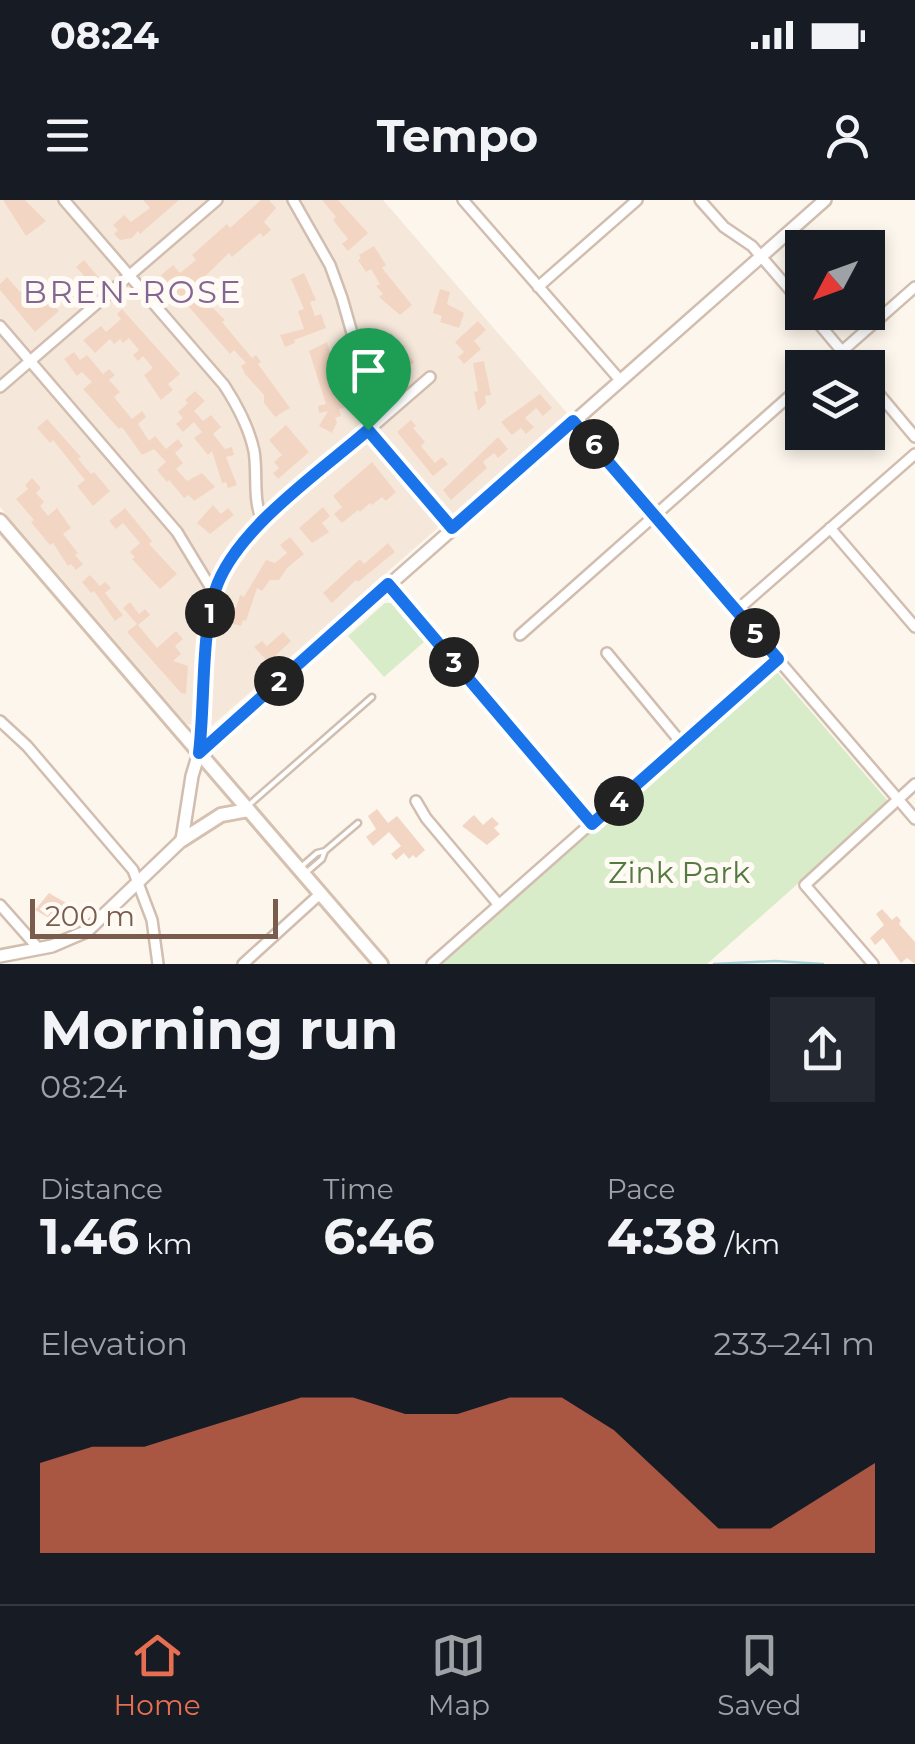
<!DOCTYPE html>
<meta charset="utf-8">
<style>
:root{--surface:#171b24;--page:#242831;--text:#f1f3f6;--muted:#9ea1a6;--line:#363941;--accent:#e76f51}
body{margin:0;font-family:Montserrat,sans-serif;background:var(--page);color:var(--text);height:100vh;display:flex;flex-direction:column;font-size:38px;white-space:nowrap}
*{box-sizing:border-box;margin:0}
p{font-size:32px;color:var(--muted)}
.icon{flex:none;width:55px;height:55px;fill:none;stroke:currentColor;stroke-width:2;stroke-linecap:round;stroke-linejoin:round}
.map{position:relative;height:764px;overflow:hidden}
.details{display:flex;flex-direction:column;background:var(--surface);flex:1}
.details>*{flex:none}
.needle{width:65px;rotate:229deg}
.tools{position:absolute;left:785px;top:30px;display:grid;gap:20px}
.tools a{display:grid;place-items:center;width:100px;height:100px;border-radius:0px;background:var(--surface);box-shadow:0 5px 15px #0003;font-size:50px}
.scale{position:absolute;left:30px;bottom:25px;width:248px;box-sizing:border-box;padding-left:10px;border:5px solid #7a5c4d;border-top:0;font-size:28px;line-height:35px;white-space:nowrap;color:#7a5c4d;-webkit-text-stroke:8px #fffaf3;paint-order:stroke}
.pin{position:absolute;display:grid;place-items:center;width:85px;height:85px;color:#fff;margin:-102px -42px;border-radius:50% 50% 50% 0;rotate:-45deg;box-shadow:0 0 10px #0007}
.pin .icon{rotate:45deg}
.km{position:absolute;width:50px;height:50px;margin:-25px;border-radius:50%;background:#222;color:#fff;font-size:28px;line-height:50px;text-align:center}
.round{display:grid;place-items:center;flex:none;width:105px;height:105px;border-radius:0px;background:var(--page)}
.headline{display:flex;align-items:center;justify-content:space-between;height:170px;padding:0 40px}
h1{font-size:55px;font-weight:700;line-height:75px}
.stats{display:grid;grid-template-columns:repeat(3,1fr);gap:15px;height:170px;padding:10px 40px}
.stats div{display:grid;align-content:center}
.stats b{font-size:50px;font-weight:700}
.stats small{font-size:28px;font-weight:400}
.stats p{font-size:28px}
.chart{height:280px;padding:20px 40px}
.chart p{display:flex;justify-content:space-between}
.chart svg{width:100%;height:180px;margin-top:10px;fill:var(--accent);opacity:.7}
.status{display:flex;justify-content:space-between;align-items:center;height:70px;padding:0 50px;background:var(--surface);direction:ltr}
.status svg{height:28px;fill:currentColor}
header{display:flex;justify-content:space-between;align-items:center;height:130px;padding:0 40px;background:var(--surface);font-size:45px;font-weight:700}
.menu{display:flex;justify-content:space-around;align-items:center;height:140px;border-top:2px solid var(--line);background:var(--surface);font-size:28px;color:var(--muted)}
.menu a{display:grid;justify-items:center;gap:5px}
.menu .selected{color:var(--accent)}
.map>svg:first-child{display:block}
.residential{fill:#f5e8da}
.green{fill:#d8ecc9}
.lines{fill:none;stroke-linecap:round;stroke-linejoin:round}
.stream{stroke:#a5d3da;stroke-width:2.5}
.building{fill:#f3d5c3}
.service-casing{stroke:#d1beb0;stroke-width:9}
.minor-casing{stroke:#d1beb0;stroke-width:14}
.tertiary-casing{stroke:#d1beb0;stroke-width:16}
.secondary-casing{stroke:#d6c0b0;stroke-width:18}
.service{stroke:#fff;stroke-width:4}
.minor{stroke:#fff;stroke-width:9}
.tertiary{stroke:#fff;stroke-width:11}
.secondary{stroke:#fff;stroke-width:12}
.route-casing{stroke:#fff;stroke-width:20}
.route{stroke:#1a73e8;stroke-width:12}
.labels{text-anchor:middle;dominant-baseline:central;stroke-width:10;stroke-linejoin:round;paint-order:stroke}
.park-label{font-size:30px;fill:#537a41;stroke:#fffaf3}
.neighbourhood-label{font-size:32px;letter-spacing:2.5px;fill:#846695;stroke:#fffaf3}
</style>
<div class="status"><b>08:24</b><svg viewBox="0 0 49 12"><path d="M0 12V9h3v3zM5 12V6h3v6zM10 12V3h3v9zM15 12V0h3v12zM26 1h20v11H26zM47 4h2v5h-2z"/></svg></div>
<header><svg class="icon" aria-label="menu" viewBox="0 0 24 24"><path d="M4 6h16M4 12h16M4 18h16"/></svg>Tempo<svg class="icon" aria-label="person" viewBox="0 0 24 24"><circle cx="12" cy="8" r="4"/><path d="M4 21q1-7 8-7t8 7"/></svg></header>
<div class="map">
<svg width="915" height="764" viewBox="0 0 915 764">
<rect width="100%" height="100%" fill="#fdf6ec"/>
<path class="residential" d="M0 0H383L568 214 209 528 187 524 0 307Z"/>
<path class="green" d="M385 403H391L424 442 384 477 348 436Z
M777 472 888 601 887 605 707 764H439Z"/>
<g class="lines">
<path class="stream" d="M714 764 775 761 823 764"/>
</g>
<path class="building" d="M3 0H25L46 21 26 36Z
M143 0H179L140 34 138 31 132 38 120 40 114 34 118 30 113 25 124 15 131 22 150 8Z
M261 0H269L276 8 264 22 271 30 263 37 260 33 232 57 229 53 193 88 225 120 222 122 252 158 256 155 261 162 258 164 290 208 275 217 264 203V195L245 174 241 166 246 163 234 150 230 154 161 75 173 65 180 73 196 60 192 55 227 24 230 28Z
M322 0H338L368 33 348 51 342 44 348 39 333 20 336 17Z
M374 46 386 65 382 68 412 105 400 115 379 97 383 94 376 86 380 84 371 69 366 72 358 60 361 58 359 55Z
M84 60 101 80 77 102 69 93 86 78 76 67Z
M304 73 316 100 310 102 315 116 321 114 326 128 294 140 295 143 285 147 280 135 304 129 298 111 304 109 291 79Z
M7 77 20 92 27 86 43 104 49 99 59 111 35 132 0 90V84Z
M440 89 450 92 447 104 464 113 459 128 440 122 442 116 433 113Z
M122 109 180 174 168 184 173 190 161 200 144 175 153 168 143 156 138 161 133 155 139 150 129 138 123 143 120 139 114 144 110 139 95 153 83 140 101 126 106 132 121 119 117 114Z
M478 121 486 130 474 141 481 149 464 164 458 157 464 152 455 142Z
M391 133 414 162 400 174 397 171 393 174 382 163 395 152 384 139Z
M327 142 333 161 327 163 337 193 341 201 351 206 339 209 341 216 335 218 337 222 332 233 319 226 328 211 319 213 318 206 326 204 309 151Z
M74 152 80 160 87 155 103 174 109 169 115 175 109 180 120 192 114 197 132 219 142 211 146 217 138 224 149 241 155 236 166 249 178 239 183 246 175 253 183 263 176 269 187 281 202 273 215 287 194 301 189 295 184 298 169 280 167 282 157 270 166 262 154 249 142 255 122 227 119 229 83 189 92 182 82 172 77 176 64 159Z
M484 161 491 195 485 196 486 203 478 211 474 192 478 191 473 163Z
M195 191 205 201 194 211 203 221 211 215 221 227 213 234 225 249 232 247 234 255 226 257 237 285 228 288 226 282 222 283 212 251 208 255 194 238 202 232 194 222 183 232 176 224 183 218 178 212 188 203 185 200Z
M540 194 552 208 543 216 536 208 525 218 534 227 526 234 521 228 512 235 501 222Z
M47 219 81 257 78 259 91 274 94 272 110 291 93 306 77 286 85 280 53 240 50 243 37 228Z
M411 220 416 226 413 228 425 242 421 246 435 263 442 257 448 264 433 276 397 232Z
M286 225 309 252 278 279 273 273 279 268 274 262 282 255 269 240Z
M498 237 508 249 498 258 494 253 483 262 487 268 451 300 443 290Z
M372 262 396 292 386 301 382 297 372 305 370 303 360 312 358 310 342 323 334 314 342 307 333 296Z
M32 278 41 288 36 293 44 302 40 306 48 316 57 308 71 328 63 334 78 353 75 355 83 364 76 370 71 364 68 366 53 343 50 345 39 332 31 322 34 320 16 299 28 289 25 285Z
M213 305 221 314 228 308 234 315 210 334 197 323Z
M323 307 330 316 322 323 329 332 312 343 299 328Z
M125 308 152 341 149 344 177 374 160 389 132 359 135 357 130 352 140 343 123 323 116 329 109 321Z
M290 337 304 354 287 368 279 380H270L262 391 257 388 246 421 243 420 241 426 229 423 233 407 236 408 240 395 244 397 266 360 275 363 287 353 280 345Z
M388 343 395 352 358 382 356 380 332 403 323 393 360 359 364 364Z
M90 375 100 386 105 382 111 388 105 393 123 415 115 421 94 391 91 393 82 382Z
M130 402 139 414 145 409 150 415 138 425 157 448 176 431 183 439 175 446 181 454 173 461 188 466 186 494 181 493 127 432 137 424 123 408Z
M283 432 291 441 275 456 278 459 271 465 254 447 262 441 267 446Z
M377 609 388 623 397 616 425 650 416 658 413 655 409 659 404 653 396 660 391 654 401 646 389 632 373 646 366 637 376 629 368 616Z
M474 615 483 625 492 617 499 624 494 628 500 634 487 645 462 626Z
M49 693 71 706 65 717 55 716 53 720 35 710Z
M882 709 892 720 897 716 901 721 899 724 915 742V764L907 758 901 763 883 738 875 745 870 738 884 725 876 714Z"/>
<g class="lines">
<g class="service-casing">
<path id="service" d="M250 604 372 497
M325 651 358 623
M302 666 317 653 325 651 322 659 308 671"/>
</g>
<g class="minor-casing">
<path id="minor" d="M64 0 224 185C237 205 249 227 254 251 258 274 252 301 263 322
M293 0 330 65 342 98 354 140 369 230 452 329
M463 0 620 180
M700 0 724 27 752 46 802 104
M538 87 637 0
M809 112 856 168
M0 126 177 332 214 393
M823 168 915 87
M868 181 915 237
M0 187 217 0
M573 221 915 619
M830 328 915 427
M388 385 592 624
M736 411 915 254
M520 435 802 185
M607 453 683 545
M0 521 27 546 133 670 152 720 158 764
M199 553 210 414C216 382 229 357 250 333L430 177
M416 601 426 618 499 705
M0 705 39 749
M243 764 320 694
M432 764 777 459
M873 764 805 685 915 584"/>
</g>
<g class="tertiary-casing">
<path id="tertiary" d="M0 756 52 746 87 731 182 640 192 576 199 553 825 0"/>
</g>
<g class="secondary-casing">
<path id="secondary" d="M0 321 381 764
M182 640 221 615 248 610"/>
</g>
<use href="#service" class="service"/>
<use href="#minor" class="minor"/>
<use href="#tertiary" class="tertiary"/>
<use href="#secondary" class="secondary"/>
</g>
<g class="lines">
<g class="route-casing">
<path id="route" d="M573 221 778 459 592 624 388 384 199 553C205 503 201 436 215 391 234 330 320 272 368 230L452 328Z"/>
</g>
<use href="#route" class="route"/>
</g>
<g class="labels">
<g class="park-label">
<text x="679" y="672">Zink Park</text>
</g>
<g class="neighbourhood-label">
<text x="133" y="91">BREN-ROSE</text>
</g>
</g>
</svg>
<div class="tools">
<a><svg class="needle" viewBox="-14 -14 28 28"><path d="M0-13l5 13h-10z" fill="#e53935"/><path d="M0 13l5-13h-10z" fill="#9ea1a6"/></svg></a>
<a><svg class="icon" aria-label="layers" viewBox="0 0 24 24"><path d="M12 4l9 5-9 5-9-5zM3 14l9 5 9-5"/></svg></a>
</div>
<div class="scale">200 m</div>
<div class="pin" style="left:368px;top:230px;background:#1e9e55"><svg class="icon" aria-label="arrive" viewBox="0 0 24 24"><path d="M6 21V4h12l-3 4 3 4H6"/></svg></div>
<b class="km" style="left:210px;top:413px">1</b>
<b class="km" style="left:279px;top:481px">2</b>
<b class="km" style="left:454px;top:462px">3</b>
<b class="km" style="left:619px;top:601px">4</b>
<b class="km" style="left:755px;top:433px">5</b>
<b class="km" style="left:594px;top:244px">6</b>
</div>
<section class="details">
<div class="headline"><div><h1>Morning run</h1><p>08:24</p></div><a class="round"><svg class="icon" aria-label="share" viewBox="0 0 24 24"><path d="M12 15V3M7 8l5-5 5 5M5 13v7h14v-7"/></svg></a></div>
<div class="stats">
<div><p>Distance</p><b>1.46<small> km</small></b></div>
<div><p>Time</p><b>6:46</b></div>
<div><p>Pace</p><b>4:38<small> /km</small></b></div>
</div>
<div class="chart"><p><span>Elevation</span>233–241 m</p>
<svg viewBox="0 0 160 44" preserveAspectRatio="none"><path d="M0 44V22L10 18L20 18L30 14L40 10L50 6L60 6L70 10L80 10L90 6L100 6L110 14L120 26L130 38L140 38L150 30L160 22V44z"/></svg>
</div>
</section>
<nav class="menu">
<a class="selected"><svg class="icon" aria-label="home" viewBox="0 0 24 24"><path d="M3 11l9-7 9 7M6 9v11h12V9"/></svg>Home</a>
<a><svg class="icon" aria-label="map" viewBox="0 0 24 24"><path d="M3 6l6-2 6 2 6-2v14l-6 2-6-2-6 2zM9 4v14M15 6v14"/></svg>Map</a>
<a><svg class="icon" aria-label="saved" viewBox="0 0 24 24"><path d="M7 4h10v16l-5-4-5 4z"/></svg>Saved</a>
</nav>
